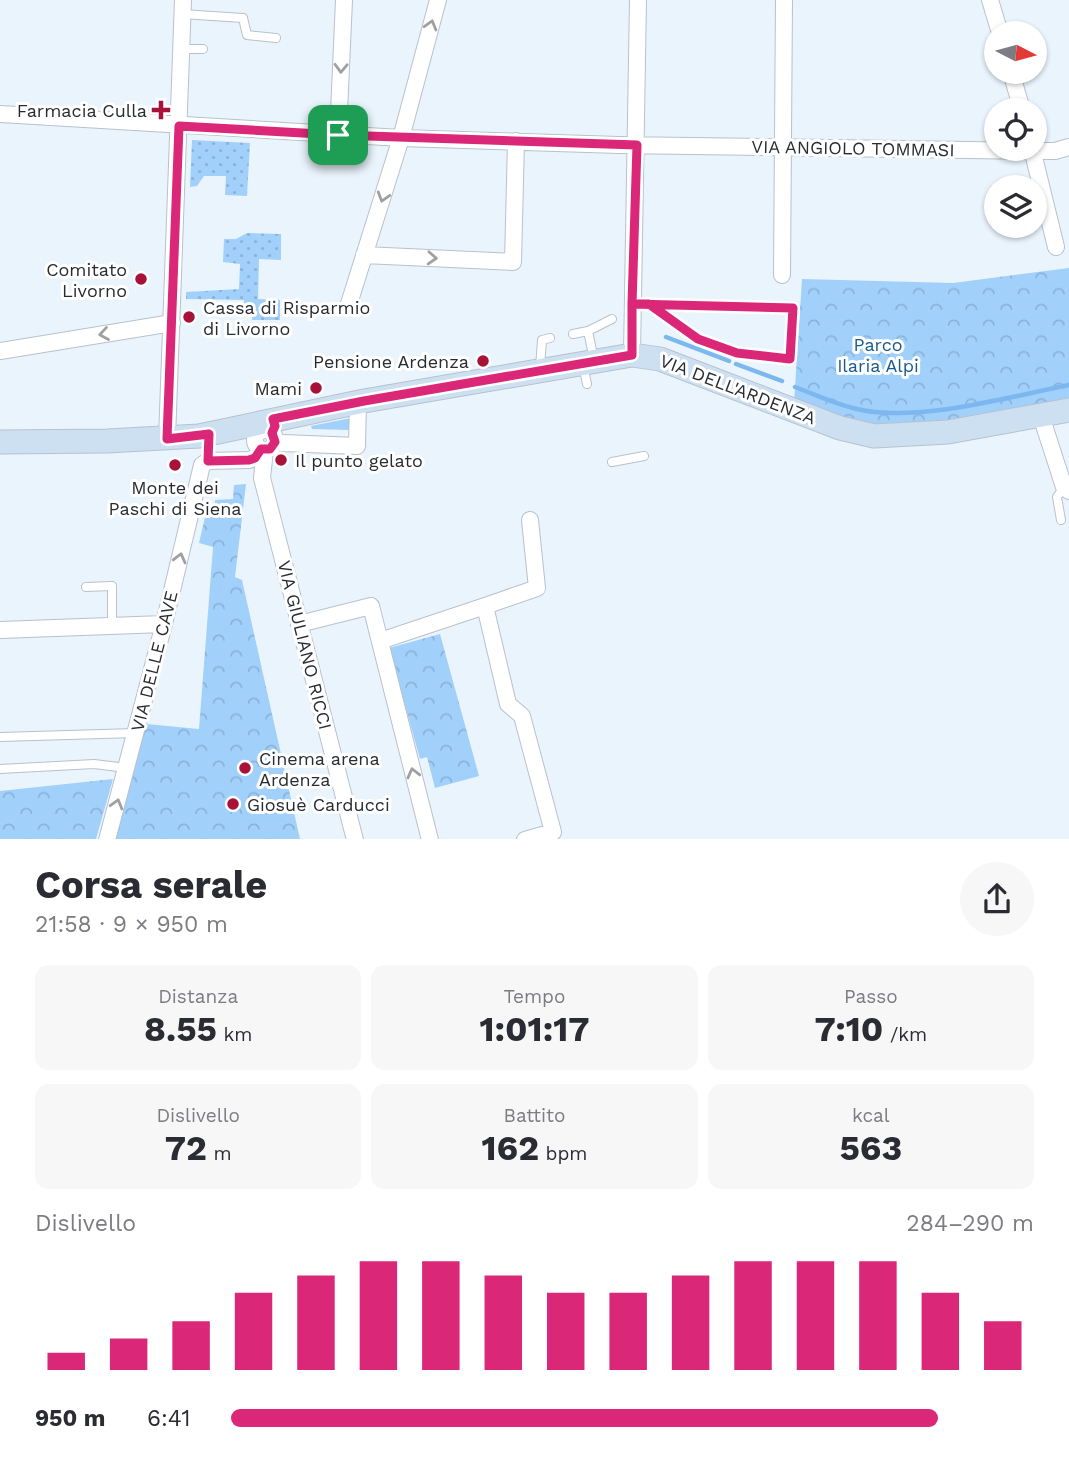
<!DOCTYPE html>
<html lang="it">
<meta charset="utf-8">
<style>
:root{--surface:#fff;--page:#f7f7f7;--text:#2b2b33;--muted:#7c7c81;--accent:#db2777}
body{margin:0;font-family:"Work Sans",sans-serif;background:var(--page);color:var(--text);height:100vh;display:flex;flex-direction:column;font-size:26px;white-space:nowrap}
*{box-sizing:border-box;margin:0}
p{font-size:23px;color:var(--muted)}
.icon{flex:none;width:38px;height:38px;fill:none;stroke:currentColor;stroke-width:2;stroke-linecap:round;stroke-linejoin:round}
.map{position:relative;height:839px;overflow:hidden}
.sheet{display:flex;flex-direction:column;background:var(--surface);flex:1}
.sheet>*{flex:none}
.needle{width:46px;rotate:96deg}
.tools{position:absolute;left:984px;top:21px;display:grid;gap:14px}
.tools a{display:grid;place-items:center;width:63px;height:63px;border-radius:50%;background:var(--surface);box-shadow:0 2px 5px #0004;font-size:35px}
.pin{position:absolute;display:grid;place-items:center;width:60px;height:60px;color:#fff;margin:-30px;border-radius:14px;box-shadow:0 4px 10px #0006}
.round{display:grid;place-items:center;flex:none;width:74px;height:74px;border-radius:37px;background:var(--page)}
.overview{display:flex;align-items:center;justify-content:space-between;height:119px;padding:0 35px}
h1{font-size:38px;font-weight:700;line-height:52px}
.stats{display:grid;grid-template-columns:repeat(3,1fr);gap:10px;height:119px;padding:7px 35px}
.stats div{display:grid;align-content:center;border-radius:14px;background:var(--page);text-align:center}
.stats b{font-size:35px;font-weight:700}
.stats small{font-size:19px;font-weight:400}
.stats p{font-size:19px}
.chart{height:196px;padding:14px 35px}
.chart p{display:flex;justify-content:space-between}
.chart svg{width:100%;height:126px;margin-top:7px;stroke:var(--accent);stroke-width:6}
ul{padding:0 35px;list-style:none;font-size:23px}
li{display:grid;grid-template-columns:112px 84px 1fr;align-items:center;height:52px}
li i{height:18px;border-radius:9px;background:var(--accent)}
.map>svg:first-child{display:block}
.park{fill:url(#park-crowns)}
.garden{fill:url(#garden-dots)}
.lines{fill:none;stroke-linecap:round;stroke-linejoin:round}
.stream{stroke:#7cb8ef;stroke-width:4.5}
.service-casing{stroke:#b7c2cd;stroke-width:10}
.minor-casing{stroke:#b7c2cd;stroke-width:18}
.secondary-casing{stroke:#b7c2cd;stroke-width:25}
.service{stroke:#fff;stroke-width:8}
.minor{stroke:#fff;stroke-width:16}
.secondary{stroke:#cce0f2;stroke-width:23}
.oneway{stroke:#9ea0a2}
.route-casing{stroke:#fff;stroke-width:14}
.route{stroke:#db2777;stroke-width:9}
.poi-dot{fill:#a91238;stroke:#fff;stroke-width:2.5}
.labels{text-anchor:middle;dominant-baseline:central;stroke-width:6;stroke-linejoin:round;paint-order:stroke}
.poi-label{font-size:18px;fill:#282c31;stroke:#fff;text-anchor:end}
.street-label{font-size:18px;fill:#282c31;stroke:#fff}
.park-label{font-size:18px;fill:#185a8d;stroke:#fff}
</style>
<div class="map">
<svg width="1069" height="840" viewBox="0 0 1069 840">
<defs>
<pattern id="park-crowns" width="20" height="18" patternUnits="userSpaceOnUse" patternTransform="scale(1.75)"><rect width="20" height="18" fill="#a1d0fb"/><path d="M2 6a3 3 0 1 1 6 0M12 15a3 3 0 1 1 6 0" fill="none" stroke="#8bb3d8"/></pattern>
<pattern id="garden-dots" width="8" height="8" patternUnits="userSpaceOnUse" patternTransform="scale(1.75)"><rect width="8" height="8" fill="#a1d0fb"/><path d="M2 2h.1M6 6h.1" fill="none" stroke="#8bb3d8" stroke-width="1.8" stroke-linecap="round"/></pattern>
</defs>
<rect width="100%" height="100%" fill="#eaf4fd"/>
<path class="park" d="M1069 268V399L962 423 872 427 794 403 802 279 953 283Z
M351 418 350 430 312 429 311 426Z
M246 484 235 577 242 580 300 839H116L114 827 146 724 199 729 213 547 199 543 206 513 214 515 215 500 233 499 234 485Z
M440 634 479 776 435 788 427 757 420 759 389 648Z
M113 779 96 839H0V791Z"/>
<path class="garden" d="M192 140 250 143 247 196 225 195 226 176H204L197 186 190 187Z
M247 233 281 234V260L259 259 258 299 280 300V320H252L253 313H244V300L186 299V292L239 289 240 264 223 262 224 239H236Z"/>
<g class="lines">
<path class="stream" d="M666 337 729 361
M736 364 782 381
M795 387C819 396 842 407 867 411 927 420 1009 397 1069 385"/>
<g class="service-casing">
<path id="service" d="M182 14 243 18 247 35 276 38
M181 49H203
M632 304 793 308 790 359 742 355 698 339 649 305
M588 331 612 319
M573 334 588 331 594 360
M583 365 587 384
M540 368 542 340 550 338
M612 462 644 456
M1061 520 1057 497 1064 487
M86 587 112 586V626
M0 737 136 733
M0 769 94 764 127 768"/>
</g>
<g class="minor-casing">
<path id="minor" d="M990 0 1000 33
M1011 72 1022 110
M0 114 401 138 619 145 1033 151H1055L1069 147
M338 135 344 0
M1032 149 1056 247
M364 255 513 262 516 141
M782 275 784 0
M348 307 401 138 438 0
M0 351 172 323
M632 355 638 0
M1041 416 1064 487 1069 491
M255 440a10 10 0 1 1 20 0a10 10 0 1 1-20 0Z
M167 439 183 0
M274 444 283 443 357 446 358 402
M265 450 262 478 355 840
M485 606 537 588 530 520
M299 624 371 606 430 840
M0 630 164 624
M380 641 485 606 508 704 522 716 553 832 525 840
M107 840 164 624 202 465 208 461 249 460 255 458 261 449"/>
</g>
<g class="secondary-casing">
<path id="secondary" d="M0 442 107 441 199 436 364 401 632 355 660 359 840 428 874 436 948 432 1069 410"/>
</g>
<use href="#service" class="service"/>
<use href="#minor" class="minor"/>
<use href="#secondary" class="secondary"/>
</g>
<defs><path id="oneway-chevron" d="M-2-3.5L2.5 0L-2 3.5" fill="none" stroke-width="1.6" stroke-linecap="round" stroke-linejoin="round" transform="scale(1.75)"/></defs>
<g class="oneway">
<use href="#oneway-chevron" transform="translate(431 25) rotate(-74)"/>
<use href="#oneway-chevron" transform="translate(341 68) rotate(92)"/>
<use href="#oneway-chevron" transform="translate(383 197) rotate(107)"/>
<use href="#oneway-chevron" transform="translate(432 258) rotate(3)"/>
<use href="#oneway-chevron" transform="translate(104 334) rotate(171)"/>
<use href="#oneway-chevron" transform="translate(180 558) rotate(-76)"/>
<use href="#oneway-chevron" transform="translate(413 773) rotate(-104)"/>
<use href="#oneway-chevron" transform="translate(117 804) rotate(-74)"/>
</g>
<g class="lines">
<g class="route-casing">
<path id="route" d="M338 135 179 126 167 439 209 434 208 461 249 460 255 458 261 449H270L275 442 272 433 275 426 273 419 364 401 632 355V304L793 308 790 359 737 353 698 339 649 304H632L637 145 338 135"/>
</g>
<use href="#route" class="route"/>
</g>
<g class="poi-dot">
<path d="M157.5 99.5h7v7h7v7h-7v7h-7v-7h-7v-7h7z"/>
<circle cx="141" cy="279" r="7"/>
<circle cx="189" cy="317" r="7"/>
<circle cx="483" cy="361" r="7"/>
<circle cx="316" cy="388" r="7"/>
<circle cx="281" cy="460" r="7"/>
<circle cx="175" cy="465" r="7"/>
<circle cx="245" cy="768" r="7"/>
<circle cx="233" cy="804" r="7"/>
</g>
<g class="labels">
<g class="poi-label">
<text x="147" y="110">Farmacia Culla</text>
<text x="127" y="269">Comitato<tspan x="127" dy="21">Livorno</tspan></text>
<text x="203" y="307" text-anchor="start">Cassa di Risparmio<tspan x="203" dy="21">di Livorno</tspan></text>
<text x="469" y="361">Pensione Ardenza</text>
<text x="302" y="388">Mami</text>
<text x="295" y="460" text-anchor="start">Il punto gelato</text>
<text x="175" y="487" text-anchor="middle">Monte dei<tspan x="175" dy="21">Paschi di Siena</tspan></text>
<text x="259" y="758" text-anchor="start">Cinema arena<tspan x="259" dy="21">Ardenza</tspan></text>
<text x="247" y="804" text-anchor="start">Giosuè Carducci</text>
</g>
<g class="street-label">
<text transform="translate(853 148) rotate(1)">VIA ANGIOLO TOMMASI</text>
<text transform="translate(738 389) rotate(21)">VIA DELL'ARDENZA</text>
<text transform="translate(305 645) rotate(76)">VIA GIULIANO RICCI</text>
<text transform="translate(154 661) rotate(-76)">VIA DELLE CAVE</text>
</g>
<g class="park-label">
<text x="878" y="344">Parco<tspan x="878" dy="21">Ilaria Alpi</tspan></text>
</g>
</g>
</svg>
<div class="tools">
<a><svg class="needle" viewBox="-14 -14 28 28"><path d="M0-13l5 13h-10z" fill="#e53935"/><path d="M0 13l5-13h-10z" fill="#7c7c81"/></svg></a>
<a><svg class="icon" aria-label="locate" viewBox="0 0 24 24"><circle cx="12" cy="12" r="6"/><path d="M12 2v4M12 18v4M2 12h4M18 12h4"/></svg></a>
<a><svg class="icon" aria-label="layers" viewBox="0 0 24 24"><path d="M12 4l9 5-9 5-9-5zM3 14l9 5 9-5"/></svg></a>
</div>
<div class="pin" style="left:338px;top:135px;background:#1e9e55"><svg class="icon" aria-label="arrive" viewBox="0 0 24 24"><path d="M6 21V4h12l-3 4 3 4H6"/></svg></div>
</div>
<section class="sheet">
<div class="overview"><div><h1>Corsa serale</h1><p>21:58 · 9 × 950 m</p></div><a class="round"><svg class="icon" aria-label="share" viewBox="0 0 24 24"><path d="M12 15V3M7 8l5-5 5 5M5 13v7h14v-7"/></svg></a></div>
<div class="stats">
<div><p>Distanza</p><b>8.55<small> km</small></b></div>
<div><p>Tempo</p><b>1:01:17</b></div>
<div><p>Passo</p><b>7:10<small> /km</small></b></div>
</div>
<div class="stats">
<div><p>Dislivello</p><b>72<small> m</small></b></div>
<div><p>Battito</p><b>162<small> bpm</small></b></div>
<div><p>kcal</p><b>563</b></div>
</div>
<div class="chart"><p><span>Dislivello</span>284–290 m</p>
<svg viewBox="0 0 160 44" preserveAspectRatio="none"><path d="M5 44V38M15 44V33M25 44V27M35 44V17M45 44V11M55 44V6M65 44V6M75 44V11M85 44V17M95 44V17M105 44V11M115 44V6M125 44V6M135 44V6M145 44V17M155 44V27"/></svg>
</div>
<ul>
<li><b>950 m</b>6:41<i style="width:88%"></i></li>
</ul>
</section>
